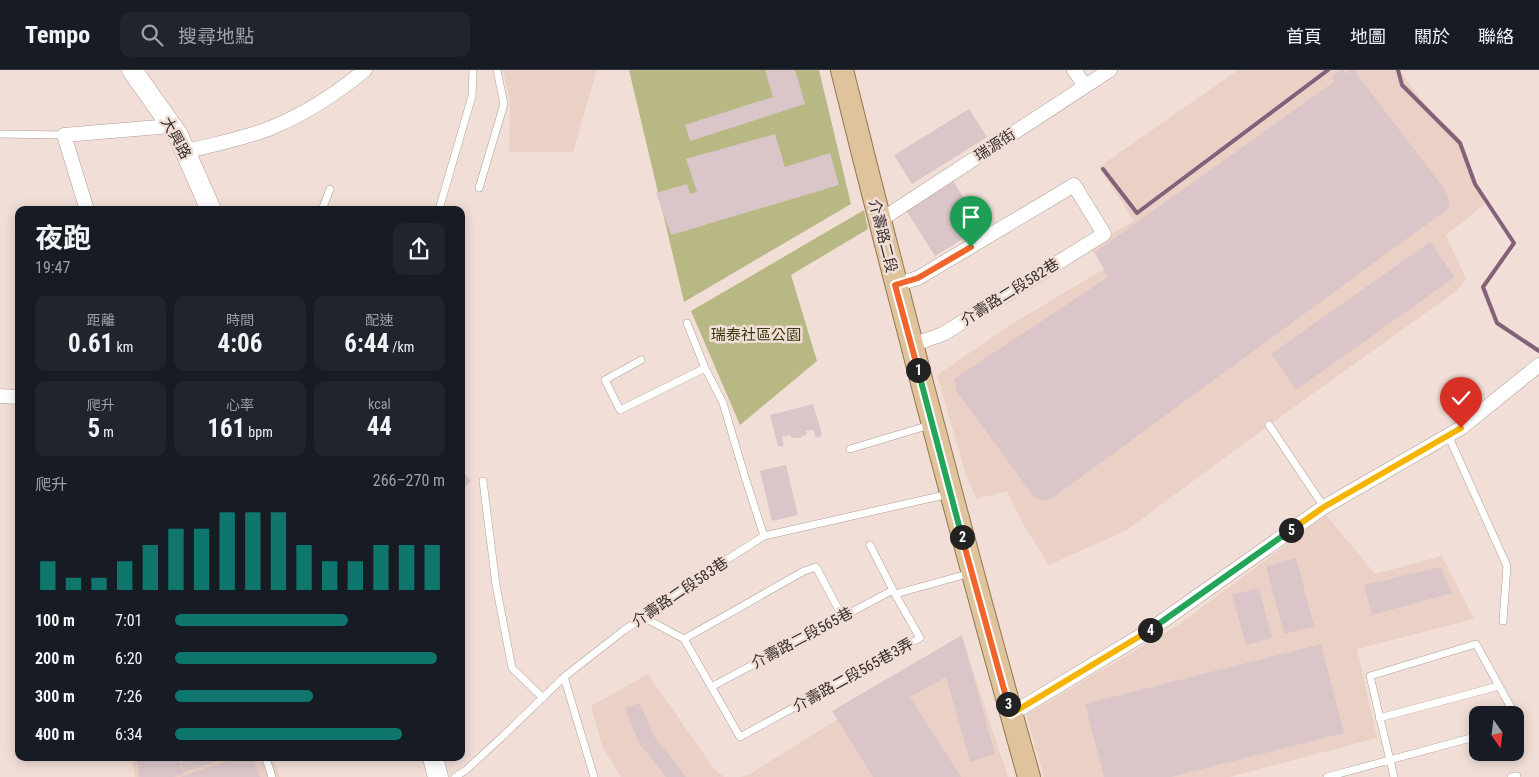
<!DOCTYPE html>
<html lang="zh-TW">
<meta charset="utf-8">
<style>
:root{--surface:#171b24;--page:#20242c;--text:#f1f3f6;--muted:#9ea1a6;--line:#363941;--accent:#0f766e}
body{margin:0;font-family:"Roboto Condensed","Noto Sans TC",sans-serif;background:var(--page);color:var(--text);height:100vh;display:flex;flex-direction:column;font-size:19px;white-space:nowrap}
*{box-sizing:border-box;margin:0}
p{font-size:16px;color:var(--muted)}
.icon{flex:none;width:28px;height:28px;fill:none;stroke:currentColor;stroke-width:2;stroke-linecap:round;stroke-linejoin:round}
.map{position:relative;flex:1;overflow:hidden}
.drawer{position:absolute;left:15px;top:136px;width:450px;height:555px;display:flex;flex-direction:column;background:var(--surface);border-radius:10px;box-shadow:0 2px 12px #0003}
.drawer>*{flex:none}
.needle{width:32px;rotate:166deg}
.tools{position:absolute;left:1469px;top:636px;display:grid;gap:10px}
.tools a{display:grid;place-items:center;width:55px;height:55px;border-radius:10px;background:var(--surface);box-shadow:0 2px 12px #0003;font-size:25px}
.pin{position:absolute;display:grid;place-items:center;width:42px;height:42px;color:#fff;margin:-51px -21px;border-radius:50% 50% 50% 0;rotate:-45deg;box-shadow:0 0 5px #0007}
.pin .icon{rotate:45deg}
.km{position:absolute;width:25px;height:25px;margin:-12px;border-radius:50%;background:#222;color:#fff;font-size:14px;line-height:25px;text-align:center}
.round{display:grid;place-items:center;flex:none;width:52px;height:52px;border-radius:10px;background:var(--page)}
.summary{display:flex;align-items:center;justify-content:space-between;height:85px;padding:0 20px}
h1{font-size:28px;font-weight:700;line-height:38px}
.stats{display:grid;grid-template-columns:repeat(3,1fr);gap:8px;height:85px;padding:5px 20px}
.stats div{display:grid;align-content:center;border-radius:10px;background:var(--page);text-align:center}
.stats b{font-size:25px;font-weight:700}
.stats small{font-size:14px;font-weight:400}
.stats p{font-size:14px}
.chart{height:140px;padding:10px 20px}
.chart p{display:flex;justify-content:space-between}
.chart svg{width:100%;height:90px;margin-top:5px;stroke:var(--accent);stroke-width:6}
ul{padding:0 20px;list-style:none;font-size:16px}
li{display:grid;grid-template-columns:80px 60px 1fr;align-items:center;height:38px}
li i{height:12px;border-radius:6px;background:var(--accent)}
header{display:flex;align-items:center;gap:30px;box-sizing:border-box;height:70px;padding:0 25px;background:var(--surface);border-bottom:1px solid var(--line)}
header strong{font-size:24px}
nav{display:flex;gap:28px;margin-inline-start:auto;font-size:18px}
.search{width:350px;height:45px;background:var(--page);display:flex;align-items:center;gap:12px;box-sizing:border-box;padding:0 18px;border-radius:10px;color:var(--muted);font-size:19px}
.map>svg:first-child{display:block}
.built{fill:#ebd0c6}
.green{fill:#b8b885}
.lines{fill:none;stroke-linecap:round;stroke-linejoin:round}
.stream{stroke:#836279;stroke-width:4}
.building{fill:#dac6c9}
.lane-casing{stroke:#b09f98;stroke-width:8}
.street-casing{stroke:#b09f98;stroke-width:15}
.secondary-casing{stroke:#b09f98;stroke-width:21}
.primary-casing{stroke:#95754b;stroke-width:24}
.lane{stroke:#fff;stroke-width:7}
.street{stroke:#fff;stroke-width:14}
.secondary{stroke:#fff;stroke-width:20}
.primary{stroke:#dec39d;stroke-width:22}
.split-1-casing{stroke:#fff;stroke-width:10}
.split-2-casing{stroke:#fff;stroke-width:10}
.split-3-casing{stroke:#fff;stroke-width:10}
.split-4-casing{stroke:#fff;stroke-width:10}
.split-5-casing{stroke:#fff;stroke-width:10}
.split-6-casing{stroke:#fff;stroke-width:10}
.split-1{stroke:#f0652b;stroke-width:6}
.split-2{stroke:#22a559;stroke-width:6}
.split-3{stroke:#f0652b;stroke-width:6}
.split-4{stroke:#f5b400;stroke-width:6}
.split-5{stroke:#22a559;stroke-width:6}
.split-6{stroke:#f5b400;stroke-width:6}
.labels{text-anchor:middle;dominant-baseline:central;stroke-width:5;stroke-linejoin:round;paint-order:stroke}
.street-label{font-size:15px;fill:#352e2b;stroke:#f1ded7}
.park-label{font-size:15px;fill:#3b3a0f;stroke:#f1ded7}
</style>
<header>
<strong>Tempo</strong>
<div class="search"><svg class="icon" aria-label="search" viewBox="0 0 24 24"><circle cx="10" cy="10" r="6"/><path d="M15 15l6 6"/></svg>搜尋地點</div>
<nav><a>首頁</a><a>地圖</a><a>關於</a><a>聯絡</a></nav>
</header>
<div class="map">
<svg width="1539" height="707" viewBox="0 0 1539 707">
<rect width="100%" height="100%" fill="#f1ded7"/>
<path class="built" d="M503 0H597L573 82H509L510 32Z
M1238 0H1401L1400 1 1430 42 1457 65 1485 134 1446 165 1466 209 1455 222 1269 355 1127 460 1049 495 1023 454 1007 421 976 429 965 402 937 305 1012 254 1104 199 1089 176 1134 151 1099 97Z
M1326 445 1375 504 1442 486 1474 549 1357 579 1377 668 1230 707H1044L1026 645 1178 555Z
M963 571 1008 707H741L750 704Z
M648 604 714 699 724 707H621L602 676 591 636Z
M132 688H273L280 707H135Z"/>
<path class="green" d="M629 0H819L851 134 684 232Z
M864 140 868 159 791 205 817 291 740 355 691 241Z"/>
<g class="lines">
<path class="stream" d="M1398 0 1402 15 1460 73 1475 114 1514 173 1483 217 1497 253 1539 281
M1103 99 1137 143 1328 0"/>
</g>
<path class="building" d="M765 0H795L805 34 690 71 685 55 773 27Z
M1341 0H1343L1346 4 1351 0H1354L1445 120 1449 129V138L1051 429 1044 430 1035 428 957 322 954 309 1108 207 1095 182 1335 11 1332 6Z
M969 39 987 67 912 114 894 85Z
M775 64 785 97 830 83 839 115 671 165 656 123 687 114 690 124 697 122 686 89Z
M953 111 982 157 935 186 906 140Z
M1430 172 1455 207 1296 320 1271 284Z
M813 334 822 364 820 367 817 368 815 366 814 360 806 361 807 364 800 368H791L790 365 782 367 784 374 782 377 778 376 770 345Z
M786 395 798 445 772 451 760 401Z
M461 399 471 411 461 419Z
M1296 488 1314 556 1284 564 1266 496Z
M1441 497 1452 523 1372 545 1364 515Z
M1259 518 1272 568 1246 575 1232 525Z
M962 565 995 684 970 692 946 607 910 627 961 707H873L832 641Z
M1321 574 1344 663 1171 707H1104L1085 634Z
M640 633 654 666 686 707H666L639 673 625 638Z
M137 688H178L184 704 174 707H139Z
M180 688H227L184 702Z
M237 688H253L260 707H180Z"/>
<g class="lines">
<g class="lane-casing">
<path id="lane" d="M0 64 64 65
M479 118 504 34 497 0
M322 140 330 119
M440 140V136L472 26 473 0
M687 253 705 298 723 333 744 404 764 466
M641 290 605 310 620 340 705 298
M1269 355 1324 437
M1448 365 1507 496 1503 551
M850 379 930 355
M483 411 496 515 512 598 543 628
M895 524 971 503
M643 547 684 569
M684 569 740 667 920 568 895 524 870 475
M684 569 804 501 816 497 842 546
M564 607 594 707
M711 617 893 520
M1379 648 1499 616
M266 688 272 707
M455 707 466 700 502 667 564 607 623 561 720 494 764 466 949 424
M1327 707 1478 666
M1394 707 1370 606 1476 574 1520 654 1515 655
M1511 707 1517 706"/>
</g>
<g class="street-casing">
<path id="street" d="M1074 0 1085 16
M184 82C214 74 245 69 273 57 307 43 337 23 365 0
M87 140 64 65 171 56
M879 151 1110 0
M895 215 918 208 1074 115 1104 164 943 264 912 275
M0 326 19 327
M1011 644 1147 562 1324 437 1461 358 1539 295"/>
</g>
<g class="secondary-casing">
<path id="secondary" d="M132 0 178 65 211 140
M433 688 438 707"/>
</g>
<g class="primary-casing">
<path id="primary" d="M842 0C901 237 963 472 1029 707"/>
</g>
<use href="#lane" class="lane"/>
<use href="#street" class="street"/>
<use href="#secondary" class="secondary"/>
<use href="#primary" class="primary"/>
</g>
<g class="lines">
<g class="split-1-casing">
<path id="split-1" d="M918 300 895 215 918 208 971 177"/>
</g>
<g class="split-2-casing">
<path id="split-2" d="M918 300 962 467"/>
</g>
<g class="split-3-casing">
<path id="split-3" d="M962 467 1008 634"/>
</g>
<g class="split-4-casing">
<path id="split-4" d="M1008 634 1011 644 1150 560"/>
</g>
<g class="split-5-casing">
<path id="split-5" d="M1150 560 1291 460"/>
</g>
<g class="split-6-casing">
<path id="split-6" d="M1291 460 1324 437 1461 358"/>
</g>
<use href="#split-1" class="split-1"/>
<use href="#split-2" class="split-2"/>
<use href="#split-3" class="split-3"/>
<use href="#split-4" class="split-4"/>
<use href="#split-5" class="split-5"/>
<use href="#split-6" class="split-6"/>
</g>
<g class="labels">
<g class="street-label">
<text transform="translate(176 68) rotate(61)">大興路</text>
<text transform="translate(995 75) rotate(-33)">瑞源街</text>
<text transform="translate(883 166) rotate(76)">介壽路二段</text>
<text transform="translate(1010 222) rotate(-32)">介壽路二段582巷</text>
<text transform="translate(680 522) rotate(-34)">介壽路二段583巷</text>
<text transform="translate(802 568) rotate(-28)">介壽路二段565巷</text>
<text transform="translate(853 605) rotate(-29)">介壽路二段565巷3弄</text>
</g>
<g class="park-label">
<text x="756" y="265">瑞泰社區公園</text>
</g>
</g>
</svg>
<div class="tools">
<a><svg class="needle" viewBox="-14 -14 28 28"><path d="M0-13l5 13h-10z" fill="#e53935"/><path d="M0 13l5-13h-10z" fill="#9ea1a6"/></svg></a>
</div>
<div class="pin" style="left:971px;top:177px;background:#1e9e55"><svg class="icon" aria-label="arrive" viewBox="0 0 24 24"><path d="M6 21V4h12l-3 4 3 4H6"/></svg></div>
<div class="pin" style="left:1461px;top:358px;background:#d93025"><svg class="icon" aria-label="check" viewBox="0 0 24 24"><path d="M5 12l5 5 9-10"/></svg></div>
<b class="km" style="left:918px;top:300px">1</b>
<b class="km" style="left:962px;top:467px">2</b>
<b class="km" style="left:1008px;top:634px">3</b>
<b class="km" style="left:1150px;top:560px">4</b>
<b class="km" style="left:1291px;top:460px">5</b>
<section class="drawer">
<div class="summary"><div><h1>夜跑</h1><p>19:47</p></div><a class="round"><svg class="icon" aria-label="share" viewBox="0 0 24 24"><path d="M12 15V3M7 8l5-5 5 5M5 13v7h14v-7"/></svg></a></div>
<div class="stats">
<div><p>距離</p><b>0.61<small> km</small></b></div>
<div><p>時間</p><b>4:06</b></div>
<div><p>配速</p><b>6:44<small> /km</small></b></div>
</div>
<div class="stats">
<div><p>爬升</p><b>5<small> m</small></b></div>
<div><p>心率</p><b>161<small> bpm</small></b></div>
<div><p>kcal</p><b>44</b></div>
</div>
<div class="chart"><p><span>爬升</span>266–270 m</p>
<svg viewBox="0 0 160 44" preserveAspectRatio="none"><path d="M5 44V30M15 44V38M25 44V38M35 44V30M45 44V22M55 44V14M65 44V14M75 44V6M85 44V6M95 44V6M105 44V22M115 44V30M125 44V30M135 44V22M145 44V22M155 44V22"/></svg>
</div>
<ul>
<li><b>100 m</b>7:01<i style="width:64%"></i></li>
<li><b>200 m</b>6:20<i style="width:97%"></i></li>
<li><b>300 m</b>7:26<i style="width:51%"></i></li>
<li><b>400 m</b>6:34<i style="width:84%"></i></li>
</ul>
</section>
</div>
